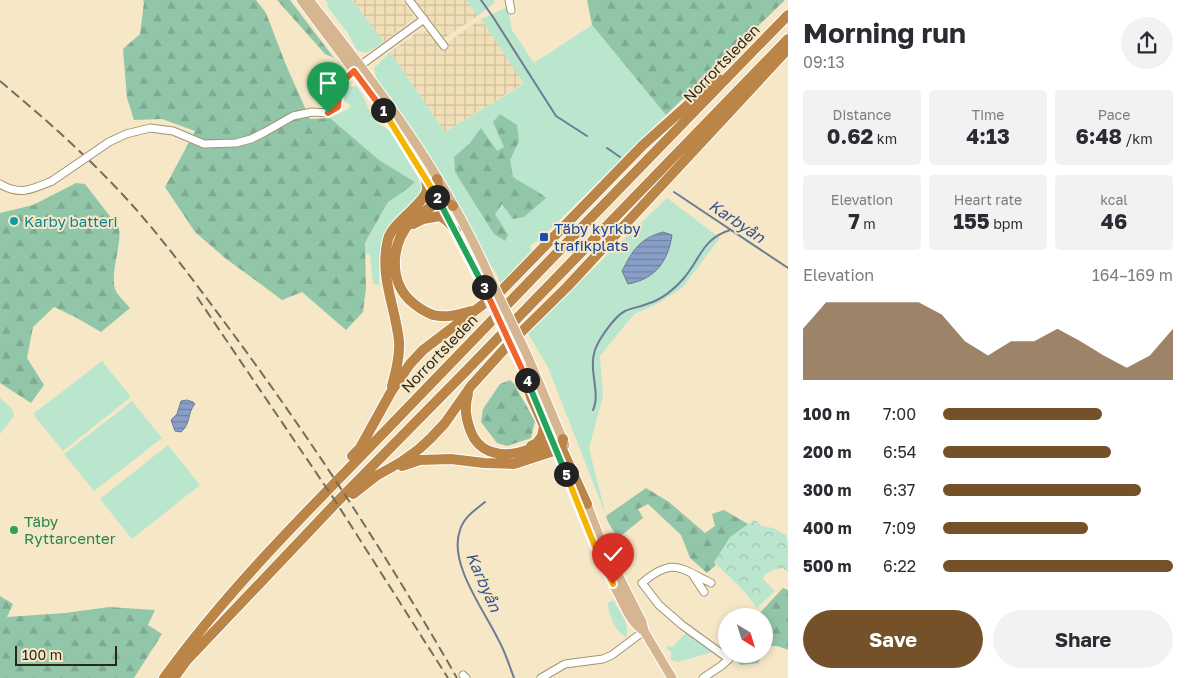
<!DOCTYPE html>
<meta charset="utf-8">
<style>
:root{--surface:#fff;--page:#f2f2f3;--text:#2b2b33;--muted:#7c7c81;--accent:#75512a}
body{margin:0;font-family:"Golos Text",sans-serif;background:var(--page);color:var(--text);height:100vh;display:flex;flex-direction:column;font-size:19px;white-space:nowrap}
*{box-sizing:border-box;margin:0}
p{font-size:16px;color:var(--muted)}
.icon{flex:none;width:28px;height:28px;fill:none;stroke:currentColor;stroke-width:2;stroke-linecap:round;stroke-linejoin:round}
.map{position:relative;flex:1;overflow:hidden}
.panel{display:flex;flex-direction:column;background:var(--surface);width:400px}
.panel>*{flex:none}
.needle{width:32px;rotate:142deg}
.tools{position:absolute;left:718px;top:608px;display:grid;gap:10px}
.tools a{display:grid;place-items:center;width:55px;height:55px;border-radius:50%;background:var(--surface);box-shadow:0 2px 8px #0003;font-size:25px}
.scale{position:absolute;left:15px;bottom:12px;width:102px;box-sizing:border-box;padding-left:5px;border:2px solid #2c271b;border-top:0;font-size:14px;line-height:18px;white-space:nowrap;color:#2c271b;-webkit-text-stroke:4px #f6e8c7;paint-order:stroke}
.pin{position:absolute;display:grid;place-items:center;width:42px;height:42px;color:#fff;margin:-51px -21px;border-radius:50% 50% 50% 0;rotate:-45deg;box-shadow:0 0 5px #0007}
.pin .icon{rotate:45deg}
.km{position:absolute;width:25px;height:25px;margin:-12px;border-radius:50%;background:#222;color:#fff;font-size:14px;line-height:25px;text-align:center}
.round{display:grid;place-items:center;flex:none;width:52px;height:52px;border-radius:26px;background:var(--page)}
.headline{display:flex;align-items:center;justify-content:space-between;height:85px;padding:0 15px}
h1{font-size:28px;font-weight:700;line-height:38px}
.metrics{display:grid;grid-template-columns:repeat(3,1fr);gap:8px;height:85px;padding:5px 15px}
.metrics div{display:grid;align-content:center;border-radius:5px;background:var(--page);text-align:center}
.metrics b{font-size:21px;font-weight:700}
.metrics small{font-size:14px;font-weight:400}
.metrics p{font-size:14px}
.chart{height:140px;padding:10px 15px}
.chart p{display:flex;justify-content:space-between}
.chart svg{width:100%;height:90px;margin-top:5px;fill:var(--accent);opacity:.7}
.button{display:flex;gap:10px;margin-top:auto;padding:10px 15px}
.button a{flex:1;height:58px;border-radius:30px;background:var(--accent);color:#fff;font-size:20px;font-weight:700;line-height:58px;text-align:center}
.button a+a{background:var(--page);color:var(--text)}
ul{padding:0 15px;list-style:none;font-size:16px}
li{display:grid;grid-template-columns:80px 60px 1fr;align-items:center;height:38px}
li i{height:12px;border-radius:6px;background:var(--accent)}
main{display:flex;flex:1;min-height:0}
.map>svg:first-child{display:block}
.industrial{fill:url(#industrial-grid)}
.grass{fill:#b9e6cd}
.forest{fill:url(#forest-firs)}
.park{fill:url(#park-crowns)}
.water{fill:url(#water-rules);stroke:#6d7b95}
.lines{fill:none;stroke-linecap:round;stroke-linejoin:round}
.stream{stroke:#6d7b95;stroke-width:2}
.minor-casing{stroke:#a09474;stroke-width:9}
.major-casing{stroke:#fff;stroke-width:11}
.highway-casing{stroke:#fff;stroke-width:12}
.minor{stroke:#fff;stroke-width:7}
.major{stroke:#d6b691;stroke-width:9}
.highway{stroke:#ba8547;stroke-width:10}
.rail{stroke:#766d5a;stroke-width:2;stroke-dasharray:10 5;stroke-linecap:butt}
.minor-bridge-casing{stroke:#a09474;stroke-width:9;stroke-linecap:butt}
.major-bridge-casing{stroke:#fff;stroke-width:11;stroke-linecap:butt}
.minor-bridge{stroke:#fff;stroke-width:7}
.major-bridge{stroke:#d6b691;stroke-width:9}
.split-1-casing{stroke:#fff;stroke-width:10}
.split-2-casing{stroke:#fff;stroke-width:10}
.split-3-casing{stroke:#fff;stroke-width:10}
.split-4-casing{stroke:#fff;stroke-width:10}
.split-5-casing{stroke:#fff;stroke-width:10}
.split-6-casing{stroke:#fff;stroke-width:10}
.split-1{stroke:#f0652b;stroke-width:6}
.split-2{stroke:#f5b400;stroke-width:6}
.split-3{stroke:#22a559;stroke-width:6}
.split-4{stroke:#f0652b;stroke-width:6}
.split-5{stroke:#22a559;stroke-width:6}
.split-6{stroke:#f5b400;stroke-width:6}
.culture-dot{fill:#0f9aa8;stroke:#f6e8c7;stroke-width:2}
.transit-dot{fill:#1a4fb4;stroke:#f6e8c7;stroke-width:2}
.leisure-dot{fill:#2e9e5b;stroke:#f6e8c7;stroke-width:2}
.labels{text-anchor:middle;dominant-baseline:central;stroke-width:4;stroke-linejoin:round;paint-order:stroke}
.street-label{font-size:15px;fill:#2c271b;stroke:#f6e8c7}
.culture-label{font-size:15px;fill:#0d838f;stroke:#f6e8c7;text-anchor:start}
.transit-label{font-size:15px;fill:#164399;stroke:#f6e8c7;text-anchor:start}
.leisure-label{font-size:15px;fill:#27864d;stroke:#f6e8c7;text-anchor:start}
.water-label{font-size:16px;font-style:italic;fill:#39548c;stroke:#f6e8c7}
</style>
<main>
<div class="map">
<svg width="788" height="678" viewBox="0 0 788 678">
<defs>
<pattern id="industrial-grid" width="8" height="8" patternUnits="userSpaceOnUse" patternTransform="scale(1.25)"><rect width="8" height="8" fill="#f1e0b7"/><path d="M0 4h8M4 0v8" fill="none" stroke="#cfc09d"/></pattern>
<pattern id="forest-firs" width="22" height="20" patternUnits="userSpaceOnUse" patternTransform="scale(1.25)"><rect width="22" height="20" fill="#92c6a9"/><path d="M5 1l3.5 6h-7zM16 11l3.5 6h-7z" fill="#7eaa91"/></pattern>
<pattern id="park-crowns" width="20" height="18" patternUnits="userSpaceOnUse" patternTransform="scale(1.25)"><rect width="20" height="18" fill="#b9e6cd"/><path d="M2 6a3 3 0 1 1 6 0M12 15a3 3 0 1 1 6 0" fill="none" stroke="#9fc5af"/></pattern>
<pattern id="water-rules" width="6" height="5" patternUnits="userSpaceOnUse" patternTransform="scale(1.25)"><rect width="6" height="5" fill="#899fc9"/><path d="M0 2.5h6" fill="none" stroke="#7082a2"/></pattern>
</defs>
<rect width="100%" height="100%" fill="#f6e8c7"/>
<path class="industrial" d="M352 0H402L413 14V19L384 42Z
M414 0H466L478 16 444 38Z
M481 19 524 83 445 132 390 52 419 31H424L432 36 440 48Z"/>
<path class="grass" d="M325 0H352L384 42 366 53 357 50 347 32 327 6 328 3Z
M466 0H493L495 2 478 16Z
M505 8 509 12 512 30 534 63 592 25 666 115 540 239 530 246 531 252 522 266 502 286 495 271 486 261 374 78 376 76 374 68 390 52 445 132 524 84 481 19Z
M356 86C365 96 367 109 375 120 379 126 388 128 393 134 403 144 419 175 424 188L382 248 379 262V285L373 284 370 255 365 253V244L388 202 406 190 415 182 379 160 330 118 350 108V105L343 100V97L349 87Z
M667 198 720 238 682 288 655 305 634 314 600 356 603 396 589 448 606 516 548 367 527 332Z
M102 361 131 397 63 451 33 414Z
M0 398 12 409 14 416 0 434Z
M132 401 162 438 94 491 64 454Z
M168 445 200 485 132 539 100 499Z
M613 600C619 611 631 624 626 637 616 633 608 614 608 603Z
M686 633 713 652 678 662 671 660V652L666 648 669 646 672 647Z"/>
<path class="forest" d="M143 0H256L266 13 286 65 310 119 330 118 379 160 415 182 406 190 388 202 365 243 366 288 363 312 346 330 302 292 282 300 225 258 195 232 165 187 195 131 162 119 134 120 127 98 123 49 140 34 144 2Z
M277 0H290L334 58 325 54Z
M587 0H785L666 115 592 25Z
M500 114 517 125 519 141 510 160 513 177C523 184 539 191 546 198L524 217 513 219 502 204 495 214 508 235 505 241 494 234 455 172 454 157 470 143 481 128 497 151 504 147 493 122Z
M76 183 85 184 119 228C122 246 110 270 115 289 117 295 126 303 130 308L101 332 75 317 54 307 33 327 27 358 44 385 31 403 0 383V213L33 205Z
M510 380 514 384 535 421 531 438 507 446 497 443 481 422 483 409 500 384Z
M646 488 669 502 705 533 715 526 712 514 724 510 748 524 714 562 716 565 707 573 690 558 681 535 648 504 638 509 643 518 618 538 608 522 606 516Z
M783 588 788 590V650C779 646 771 643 764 651V616H757Z
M0 596 13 604 7 617 65 613 109 607 155 610 148 625 162 634 134 678H0Z
M728 654H735L738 655 741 654H763L758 663 741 665Z"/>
<path class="park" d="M754 520 758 522 761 526 773 528 786 535 788 545V572L783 568 775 569 765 574 763 579 775 591 757 608 743 590 714 562 730 537Z"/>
<path class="water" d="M663 232 672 235C668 262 655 279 628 284L622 271C633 250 639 239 663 232Z
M187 400 193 402 195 404C187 413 191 424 181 432L175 431 171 420 177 414 181 401Z"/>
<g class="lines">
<path class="stream" d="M481 0 493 17 556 116 587 136
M607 148 620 157
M674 192 788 268
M593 410C601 393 588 370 595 350 599 339 614 317 625 311 631 308 640 307 647 304 661 300 675 289 684 278 701 258 702 239 730 230
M485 502C475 510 464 517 460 530 448 563 484 610 498 639 505 651 509 665 514 678"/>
<g class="minor-casing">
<path id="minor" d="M409 0 444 46
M509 0 511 10
M361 65 424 19
M109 142 126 134 150 128 173 131 204 144 236 143 251 139 265 132 293 116 312 112 329 113 338 107 340 84 354 71
M0 184C20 196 33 189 52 181
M693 575 704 592
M463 675 466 678
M541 678 565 664 603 659 612 655 644 631
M703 678 721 666 729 659 682 625 659 605 642 583C673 557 680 568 711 583"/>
</g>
<g class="major-casing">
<path id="major" d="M301 0 384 111 438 199 480 280
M309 0C377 85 445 175 489 276
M528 357 565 445
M544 421C570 480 589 541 620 597 626 609 632 624 644 631
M585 499 601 541 642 622 644 631 672 678"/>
</g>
<g class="highway-casing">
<path id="highway" d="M437 179C438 186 441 192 438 198 434 209 419 212 412 220 390 244 388 282 413 303 419 308 425 312 433 315 446 318 458 315 471 311
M433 199H438L453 206
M413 224 423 219 440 216 446 220 456 231
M522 368 531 397 544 426 542 436 537 443 531 446
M392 386C396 372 400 355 399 341 395 305 379 276 388 239 393 221 428 202 427 188 427 185 426 180 425 177
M468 394C464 408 466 419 471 432 474 440 480 447 489 451 495 453 501 455 508 454 527 454 542 439 561 447L587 504
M352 456 360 448 391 392 410 364 423 350 502 290 643 145 718 78
M402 466 420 460 451 459 484 463 514 464 557 450 561 447 563 439
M353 494 376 476 401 462 419 449 431 438 445 423 471 386 507 346 567 287 787 50
M164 678C231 585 314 505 393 423 524 286 656 151 788 15
M174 678 186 661 337 502 467 370 788 39"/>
</g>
<use href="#minor" class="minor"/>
<use href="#major" class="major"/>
<use href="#highway" class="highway"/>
<path class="rail" d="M0 81C43 117 85 154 123 195 163 238 198 287 234 335 315 445 389 559 457 678
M197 297 334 499 448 678"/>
<g class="minor-bridge-casing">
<path id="minor-bridge" d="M52 181 109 142"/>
</g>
<g class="major-bridge-casing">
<path id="major-bridge" d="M489 276 528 357
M480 280 518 361"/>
</g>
<use href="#minor-bridge" class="minor-bridge"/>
<use href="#major-bridge" class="major-bridge"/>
</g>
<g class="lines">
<g class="split-1-casing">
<path id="split-1" d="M328 113 338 107 340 84 354 71 383 110"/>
</g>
<g class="split-2-casing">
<path id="split-2" d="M383 110 437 197"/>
</g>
<g class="split-3-casing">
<path id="split-3" d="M437 197 484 287"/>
</g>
<g class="split-4-casing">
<path id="split-4" d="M484 287 527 380"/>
</g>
<g class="split-5-casing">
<path id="split-5" d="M527 380 566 474"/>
</g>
<g class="split-6-casing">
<path id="split-6" d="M566 474 594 544 613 584"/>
</g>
<use href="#split-1" class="split-1"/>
<use href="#split-2" class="split-2"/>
<use href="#split-3" class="split-3"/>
<use href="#split-4" class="split-4"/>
<use href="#split-5" class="split-5"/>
<use href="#split-6" class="split-6"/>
</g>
<circle class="culture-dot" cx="14" cy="221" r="5"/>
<rect class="transit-dot" x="539" y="232" width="10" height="10" rx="2.5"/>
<circle class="leisure-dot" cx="14" cy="530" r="5"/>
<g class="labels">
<g class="street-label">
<text transform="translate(721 63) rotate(-46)">Norrortsleden</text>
<text transform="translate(439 353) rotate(-46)">Norrortsleden</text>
</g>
<g class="culture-label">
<text x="24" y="221">Karby batteri</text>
</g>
<g class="transit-label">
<text x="554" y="228">Täby kyrkby<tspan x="554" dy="17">trafikplats</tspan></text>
</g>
<g class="leisure-label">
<text x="24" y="521">Täby<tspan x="24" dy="17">Ryttarcenter</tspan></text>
</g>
<g class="water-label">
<text transform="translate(737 221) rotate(34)">Karbyån</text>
<text transform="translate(484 582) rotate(66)">Karbyån</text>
</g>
</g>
</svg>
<div class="tools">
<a><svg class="needle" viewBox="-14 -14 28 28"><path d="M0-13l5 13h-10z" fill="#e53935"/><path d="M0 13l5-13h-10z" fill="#7c7c81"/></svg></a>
</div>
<div class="scale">100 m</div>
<div class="pin" style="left:328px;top:113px;background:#1e9e55"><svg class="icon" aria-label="arrive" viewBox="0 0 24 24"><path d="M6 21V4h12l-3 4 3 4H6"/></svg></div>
<div class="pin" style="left:613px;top:584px;background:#d93025"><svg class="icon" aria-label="check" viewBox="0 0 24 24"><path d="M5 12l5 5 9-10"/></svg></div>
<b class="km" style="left:383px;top:110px">1</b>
<b class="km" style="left:437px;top:197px">2</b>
<b class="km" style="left:484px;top:287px">3</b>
<b class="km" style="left:527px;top:380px">4</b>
<b class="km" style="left:566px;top:474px">5</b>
</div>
<section class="panel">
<div class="headline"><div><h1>Morning run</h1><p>09:13</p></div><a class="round"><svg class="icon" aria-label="share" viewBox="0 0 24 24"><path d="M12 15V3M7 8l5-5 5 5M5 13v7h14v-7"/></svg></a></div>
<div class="metrics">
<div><p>Distance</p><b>0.62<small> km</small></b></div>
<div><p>Time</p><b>4:13</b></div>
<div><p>Pace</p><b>6:48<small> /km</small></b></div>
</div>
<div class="metrics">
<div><p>Elevation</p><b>7<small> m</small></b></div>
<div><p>Heart rate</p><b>155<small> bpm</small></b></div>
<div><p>kcal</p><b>46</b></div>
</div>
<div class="chart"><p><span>Elevation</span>164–169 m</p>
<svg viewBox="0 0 160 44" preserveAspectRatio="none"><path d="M0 44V19L10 6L20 6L30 6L40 6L50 6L60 12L70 25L80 32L90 25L100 25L110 19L120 25L130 32L140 38L150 32L160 19V44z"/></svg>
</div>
<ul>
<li><b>100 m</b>7:00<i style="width:69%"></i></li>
<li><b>200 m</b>6:54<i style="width:73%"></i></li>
<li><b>300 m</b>6:37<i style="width:86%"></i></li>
<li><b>400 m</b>7:09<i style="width:63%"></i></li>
<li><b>500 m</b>6:22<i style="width:100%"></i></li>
</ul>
<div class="button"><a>Save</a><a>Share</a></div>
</section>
</main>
